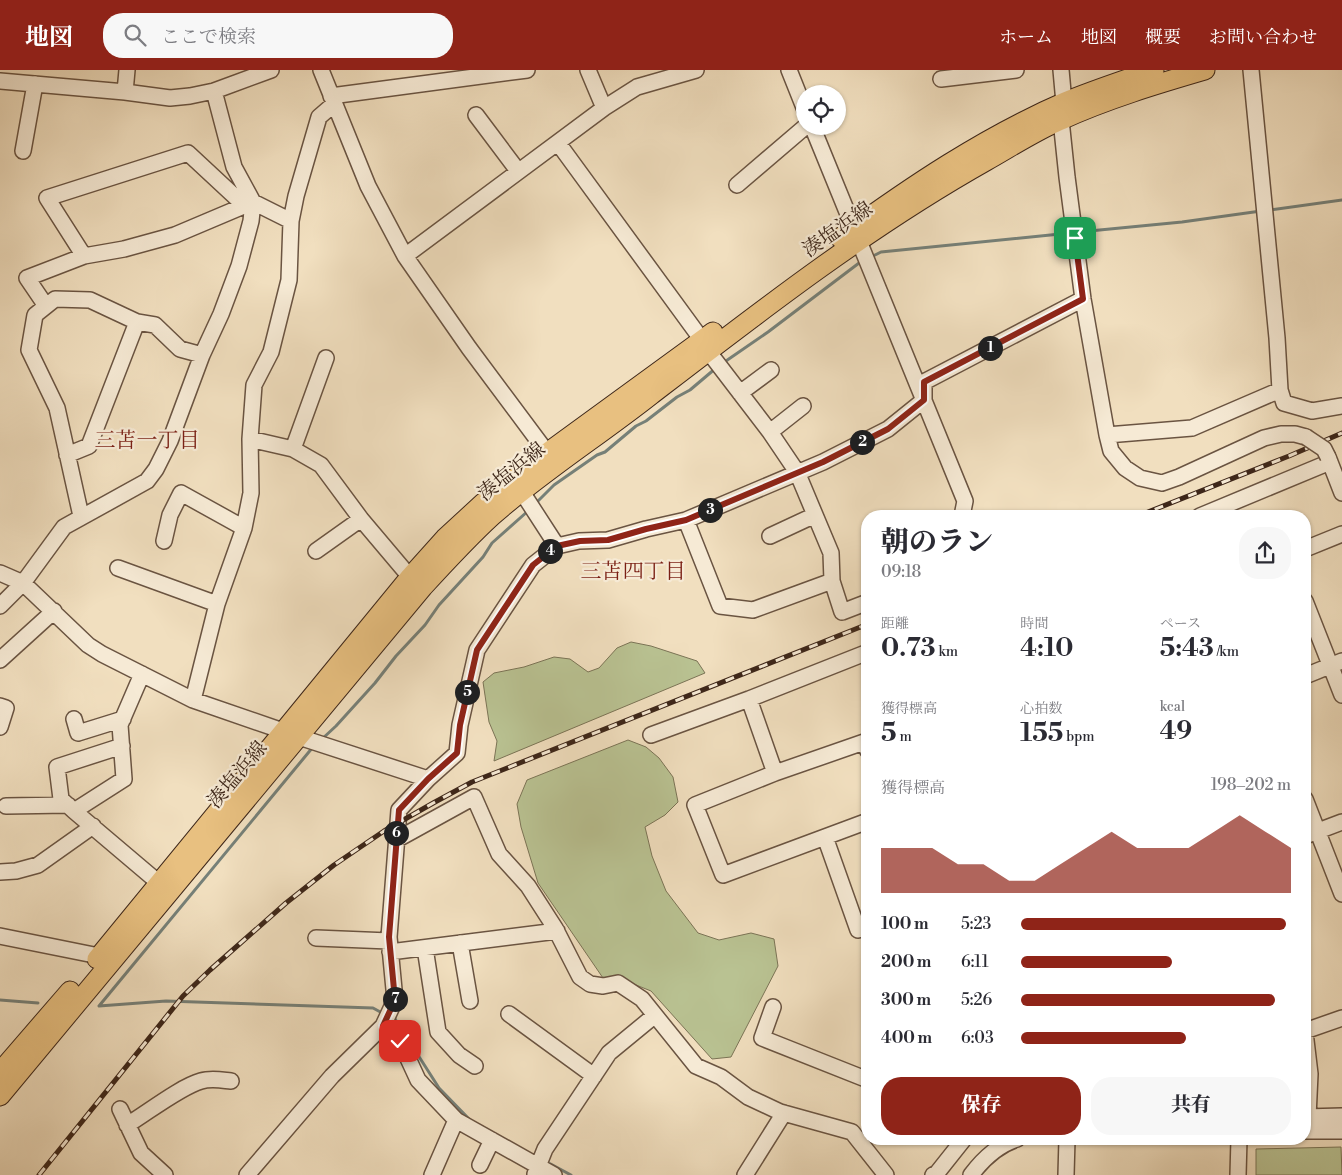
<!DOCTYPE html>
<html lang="ja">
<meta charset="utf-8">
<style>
:root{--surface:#fff;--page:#f7f7f7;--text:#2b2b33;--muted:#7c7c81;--accent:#8f2418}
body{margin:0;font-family:"Libre Bodoni","Noto Serif JP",serif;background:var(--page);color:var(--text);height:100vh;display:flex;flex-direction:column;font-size:19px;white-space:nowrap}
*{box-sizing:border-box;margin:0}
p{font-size:16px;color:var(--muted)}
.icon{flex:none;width:28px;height:28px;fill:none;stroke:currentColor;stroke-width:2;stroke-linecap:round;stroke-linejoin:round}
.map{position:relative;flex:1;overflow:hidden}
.details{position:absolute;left:861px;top:440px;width:450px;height:635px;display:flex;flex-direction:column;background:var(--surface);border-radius:20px;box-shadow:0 1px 4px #0004}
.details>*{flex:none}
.buttons{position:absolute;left:796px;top:15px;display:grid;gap:10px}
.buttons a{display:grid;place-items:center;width:50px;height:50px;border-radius:50%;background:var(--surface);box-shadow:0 1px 4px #0004;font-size:25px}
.pin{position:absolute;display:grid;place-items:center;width:42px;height:42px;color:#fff;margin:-21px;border-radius:10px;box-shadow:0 2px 8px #0006}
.km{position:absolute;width:25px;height:25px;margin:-12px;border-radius:50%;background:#222;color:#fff;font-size:14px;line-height:25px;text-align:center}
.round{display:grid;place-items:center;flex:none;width:52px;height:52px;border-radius:20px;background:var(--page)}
.overview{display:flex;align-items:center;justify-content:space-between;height:85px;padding:0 20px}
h1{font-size:28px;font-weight:800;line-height:38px}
.metrics{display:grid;grid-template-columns:repeat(3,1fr);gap:8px;height:85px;padding:5px 20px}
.metrics div{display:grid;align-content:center}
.metrics b{font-size:25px;font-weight:800}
.metrics small{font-size:14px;font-weight:400}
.metrics p{font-size:14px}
.chart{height:140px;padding:10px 20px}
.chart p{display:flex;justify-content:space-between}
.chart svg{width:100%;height:90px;margin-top:5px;fill:var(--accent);opacity:.7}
.primary-button{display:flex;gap:10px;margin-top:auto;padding:10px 20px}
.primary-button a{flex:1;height:58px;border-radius:20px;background:var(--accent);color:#fff;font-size:20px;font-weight:800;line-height:58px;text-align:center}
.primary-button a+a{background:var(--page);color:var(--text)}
ul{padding:0 20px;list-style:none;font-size:16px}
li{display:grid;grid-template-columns:80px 60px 1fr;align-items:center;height:38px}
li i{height:12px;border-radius:6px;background:var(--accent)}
header{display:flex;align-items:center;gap:30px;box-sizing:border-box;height:70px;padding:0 25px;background:var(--accent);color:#fff}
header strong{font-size:24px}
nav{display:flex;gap:28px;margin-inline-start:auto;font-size:18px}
.search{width:350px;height:45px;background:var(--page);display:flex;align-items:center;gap:12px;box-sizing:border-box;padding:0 18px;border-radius:20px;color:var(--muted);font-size:19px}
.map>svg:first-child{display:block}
.green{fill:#b9c292;stroke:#7b7456}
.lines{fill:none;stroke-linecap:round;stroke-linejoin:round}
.stream{stroke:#768078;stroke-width:3}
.minor-casing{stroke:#6a5442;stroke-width:18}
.major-casing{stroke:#3d2619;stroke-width:21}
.minor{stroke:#f6ead5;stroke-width:15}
.major{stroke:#e8c080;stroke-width:19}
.rail-casing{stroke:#3d2619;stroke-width:5}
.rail{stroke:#f6ead5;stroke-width:3;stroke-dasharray:9;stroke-linecap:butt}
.minor-bridge-casing{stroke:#6a5442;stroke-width:18;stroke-linecap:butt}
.minor-bridge{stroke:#f6ead5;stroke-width:15}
.route-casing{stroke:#fff;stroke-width:10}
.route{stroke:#8f2418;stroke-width:6}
.labels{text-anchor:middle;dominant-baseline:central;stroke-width:4.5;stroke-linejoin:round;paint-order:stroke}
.street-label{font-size:20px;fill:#3d2619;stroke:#f6ead5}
.neighbourhood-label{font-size:21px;fill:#7a1f14;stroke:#f6ead5}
</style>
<header>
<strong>地図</strong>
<div class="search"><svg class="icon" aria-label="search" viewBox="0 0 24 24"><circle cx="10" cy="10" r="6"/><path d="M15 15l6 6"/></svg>ここで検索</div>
<nav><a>ホーム</a><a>地図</a><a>概要</a><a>お問い合わせ</a></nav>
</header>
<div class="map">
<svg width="1342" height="1105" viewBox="0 0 1342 1105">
<rect width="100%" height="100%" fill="#f1dfbf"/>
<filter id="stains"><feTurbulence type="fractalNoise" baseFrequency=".004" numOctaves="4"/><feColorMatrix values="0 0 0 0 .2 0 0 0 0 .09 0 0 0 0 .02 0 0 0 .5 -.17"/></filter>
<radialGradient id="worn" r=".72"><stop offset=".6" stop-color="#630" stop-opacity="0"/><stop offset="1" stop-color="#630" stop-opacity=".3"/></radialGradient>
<path class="green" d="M631 572 651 576 697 591 705 603 494 691 497 671 489 652 483 612 494 603 524 597 554 587 570 589 588 602 599 598 617 578Z
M628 670 646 677 659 688 673 707 678 732 665 745 645 757 652 786 666 821 698 863 719 870 751 863 774 869 778 896 731 987 712 989 651 921 631 913 603 908 538 813 521 757 517 734 527 710Z
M1341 1077 1342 1105H1256V1079Z"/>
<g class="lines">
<path class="stream" d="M1270 140 1342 130
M1079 162 1182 152 1261 141
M871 187 881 182 1070 163
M723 293 768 262 863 190
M534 435 554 415 597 385 605 382 636 356 646 351 677 327 690 320 716 298
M322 669 336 656 375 613 396 586 425 555 439 535 483 487 492 473 528 441
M0 930 38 933
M99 936 313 677
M99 936 166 931 373 938 384 944
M392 948 395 949 439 1018 471 1051
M545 1091 571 1105"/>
<g class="minor-casing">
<path id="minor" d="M321 0 368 116 405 186 469 278 554 392
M588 0 604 38
M789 0 805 40
M1061 0 1064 33 1061 50 1067 107 1083 229 1107 365 1111 381 1125 398 1140 408 1162 413 1179 407 1264 368 1281 364H1295L1306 367
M1251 0 1277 268 1280 320 1284 333 1312 341 1342 336
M941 9 1016 0
M0 11 125 22 170 28 190 26 214 21 271 0
M125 22 127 0
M331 26 527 0
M476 45 518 101
M812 56 965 431 962 446
M558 73 702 270 708 281 770 362 797 402 831 483 832 511 842 542 868 532
M23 81 35 14
M737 115 806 56
M84 186 47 128 188 83 245 136
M405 186 604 38 637 17 696 0
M46 236 27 208 84 186 124 179 175 165 253 132 291 151
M740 323 771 300
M770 362 803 336
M1107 365 1192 358 1280 320
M250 369 293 379 321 395 361 449 410 507
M293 379 326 288
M67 385 89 376 137 252
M1328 387 1342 423
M522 422 557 476
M81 446 57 338 29 280 35 245 55 229 90 230 137 252 155 255 180 279 202 285
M1200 446 1330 392
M686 450 720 536 753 540 832 511
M770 466 815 445
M164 471 170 445 181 423 244 458
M1305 479 1342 464
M316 481 361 449
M118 498 217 534
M0 503 23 513 88 575 102 584 193 630 283 661
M1305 531 1342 625
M0 536 23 513 64 457 147 411 156 399 170 371 202 285 221 244 239 196 251 151 253 132 234 97 214 21
M0 590 54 541
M142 604 120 655 124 709 74 741 159 813
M1305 606 1342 591
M749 629 775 703
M193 630 217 534 244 458 251 423 250 369 254 315 271 282 289 210 291 151 296 126 319 47 334 34
M0 636 6 638 0 657
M74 649 78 663 123 649
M651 665 749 629 868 582
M299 667 428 709
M868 681 864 672 775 703 695 735 723 805 825 767 858 860 868 858
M1305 729 1342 824
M6 736 68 735
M74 741 61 729 57 697 122 676
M1305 766 1342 752
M825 767 868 751
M396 770 474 727 499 784 528 816 555 858 580 907 590 914 603 916 618 913 642 929 696 996 721 1007 748 1027 780 1042 852 1062 886 1105
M0 802 16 801 38 795 93 756
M0 866 99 886
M316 868 389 871
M460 873 470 931
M425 878 438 962 459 985 475 996
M390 882 557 861
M773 937 762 968 868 1010
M509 944 594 1006
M383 956 400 971 418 1010 456 1050 554 1105
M1305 961 1342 948
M1305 962 1310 1004 1308 1047
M120 1039 141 1083 165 1105
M1305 1047 1342 1046
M127 1055C147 1043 180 1017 201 1011 211 1008 221 1010 231 1011
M1305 1061H1342
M480 1095 492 1070
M535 1104 545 1079 609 983 654 946
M247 1105 332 1006 383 956 395 930 389 867 399 740 428 709 457 683 460 655 477 580 533 495 557 476 579 471 608 470 646 459 686 450 823 392 888 359 924 330V312L1083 229
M432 1105 456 1050
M745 1105 784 1043
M933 1105 937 1103 964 1069
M971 1105C983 1089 998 1075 1017 1069
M1066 1105 1067 1069
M1238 1105 1239 1069"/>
</g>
<g class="major-casing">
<path id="major" d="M840 168C910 117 984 67 1065 32 1094 20 1124 10 1154 0
M97 889 410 507 445 468 483 433 547 383 713 262
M0 1002 70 921
M0 1026 423 517C445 493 468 468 492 446 542 402 599 366 651 325 759 242 867 158 986 91 1011 77 1035 61 1061 50 1107 29 1157 14 1205 0"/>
</g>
<use href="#minor" class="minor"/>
<use href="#major" class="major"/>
<g class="rail-casing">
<path id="rail" d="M1138 446 1289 386 1342 363
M39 1105 183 926 210 900 286 833 334 795 384 761 435 732 472 712 868 554"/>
</g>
<use href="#rail" class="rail"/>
<g class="minor-bridge-casing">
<path id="minor-bridge" d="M1306 367 1324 379 1328 387"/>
</g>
<use href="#minor-bridge" class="minor-bridge"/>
</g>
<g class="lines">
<g class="route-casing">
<path id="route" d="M400 971 383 956 395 930 389 867 399 740 428 709 457 683 460 655 477 580 533 495 557 476 580 471 608 470 646 459 686 450 823 392 888 359 924 330V312L1083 229 1075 168"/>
</g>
<use href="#route" class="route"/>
</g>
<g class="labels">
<g class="street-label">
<text transform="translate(838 160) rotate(-35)">湊塩浜線</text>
<text transform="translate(512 402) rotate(-39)">湊塩浜線</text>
<text transform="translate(238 705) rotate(-50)">湊塩浜線</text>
</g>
<g class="neighbourhood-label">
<text x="147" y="371">三苫一丁目</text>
<text x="633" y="502">三苫四丁目</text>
</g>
</g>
<rect width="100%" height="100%" filter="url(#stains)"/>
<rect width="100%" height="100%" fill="url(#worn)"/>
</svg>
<div class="buttons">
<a><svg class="icon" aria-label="locate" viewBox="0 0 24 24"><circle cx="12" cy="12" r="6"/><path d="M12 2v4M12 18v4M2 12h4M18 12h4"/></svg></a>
</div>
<div class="pin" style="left:1075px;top:168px;background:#1e9e55"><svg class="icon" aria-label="arrive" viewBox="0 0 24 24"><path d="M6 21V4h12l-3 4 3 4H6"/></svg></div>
<div class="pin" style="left:400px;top:971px;background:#d93025"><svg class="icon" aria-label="check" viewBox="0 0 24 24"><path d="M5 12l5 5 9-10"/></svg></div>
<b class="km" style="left:990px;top:278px">1</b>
<b class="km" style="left:862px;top:372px">2</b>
<b class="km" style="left:710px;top:440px">3</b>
<b class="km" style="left:550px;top:481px">4</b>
<b class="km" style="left:467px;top:622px">5</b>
<b class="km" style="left:396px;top:763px">6</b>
<b class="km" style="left:395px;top:929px">7</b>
<section class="details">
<div class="overview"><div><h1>朝のラン</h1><p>09:18</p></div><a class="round"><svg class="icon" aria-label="share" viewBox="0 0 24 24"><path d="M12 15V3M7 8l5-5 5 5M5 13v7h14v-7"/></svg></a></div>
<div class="metrics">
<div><p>距離</p><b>0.73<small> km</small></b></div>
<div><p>時間</p><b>4:10</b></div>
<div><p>ペース</p><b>5:43<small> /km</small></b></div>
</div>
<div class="metrics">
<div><p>獲得標高</p><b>5<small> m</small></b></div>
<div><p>心拍数</p><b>155<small> bpm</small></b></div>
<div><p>kcal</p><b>49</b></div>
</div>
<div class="chart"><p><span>獲得標高</span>198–202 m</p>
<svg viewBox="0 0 160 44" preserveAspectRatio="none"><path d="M0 44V22L10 22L20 22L30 30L40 30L50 38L60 38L70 30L80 22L90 14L100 22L110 22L120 22L130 14L140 6L150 14L160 22V44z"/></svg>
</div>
<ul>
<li><b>100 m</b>5:23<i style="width:98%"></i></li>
<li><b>200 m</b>6:11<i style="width:56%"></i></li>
<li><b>300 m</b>5:26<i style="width:94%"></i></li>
<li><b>400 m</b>6:03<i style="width:61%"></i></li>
</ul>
<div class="primary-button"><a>保存</a><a>共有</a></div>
</section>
</div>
